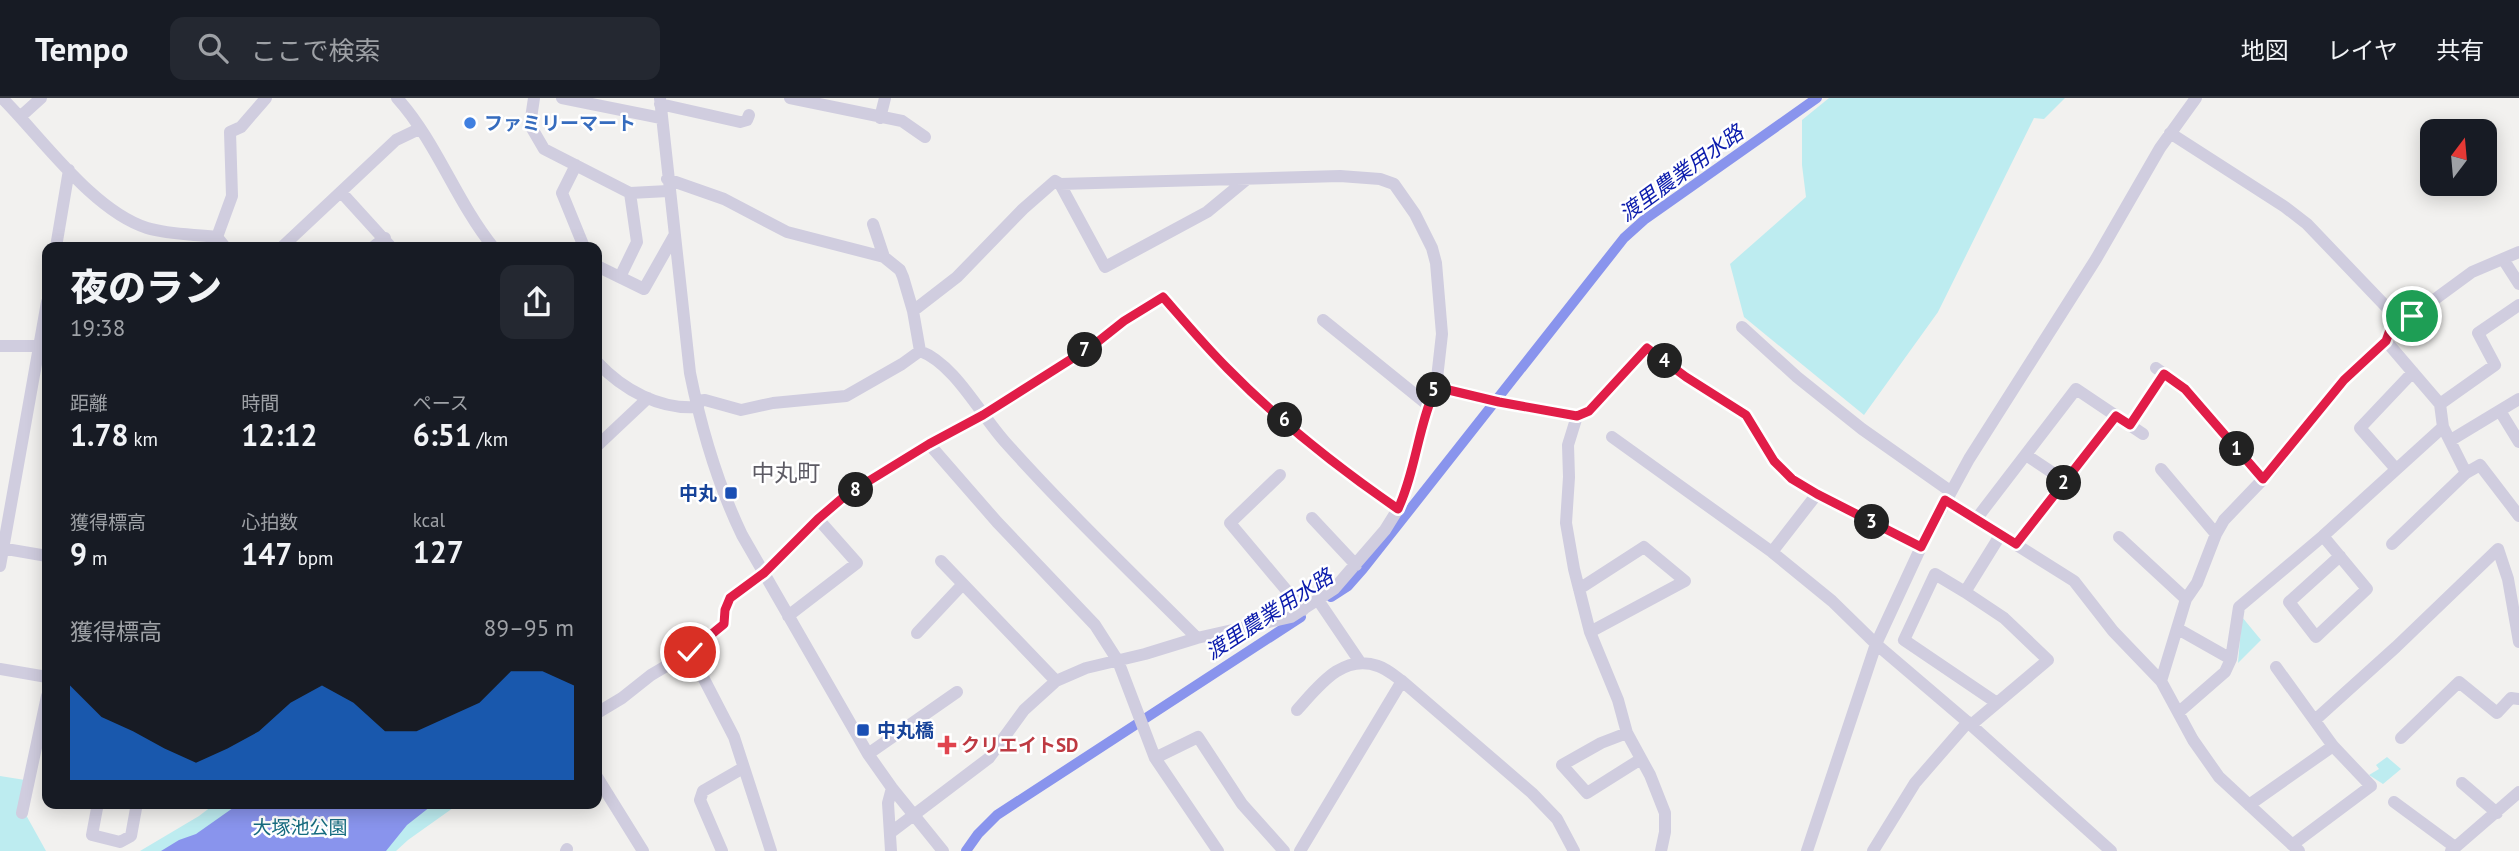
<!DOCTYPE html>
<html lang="ja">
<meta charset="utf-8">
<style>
:root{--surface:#171b24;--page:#242831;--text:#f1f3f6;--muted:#9ea1a6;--line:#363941;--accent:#1a73e8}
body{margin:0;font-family:"PT Sans","Noto Sans JP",sans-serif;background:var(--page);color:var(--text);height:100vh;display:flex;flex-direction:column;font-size:26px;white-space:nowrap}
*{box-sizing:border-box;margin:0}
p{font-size:23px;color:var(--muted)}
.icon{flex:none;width:38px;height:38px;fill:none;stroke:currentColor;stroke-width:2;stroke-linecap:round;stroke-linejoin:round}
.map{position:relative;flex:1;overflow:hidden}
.side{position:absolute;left:42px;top:144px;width:560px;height:567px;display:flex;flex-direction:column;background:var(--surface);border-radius:14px;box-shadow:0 4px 18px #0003}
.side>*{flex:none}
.needle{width:46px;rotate:16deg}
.buttons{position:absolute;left:2420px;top:21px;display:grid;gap:14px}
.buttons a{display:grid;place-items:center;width:77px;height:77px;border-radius:14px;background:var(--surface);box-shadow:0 4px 18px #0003;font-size:35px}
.pin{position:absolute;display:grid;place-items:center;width:60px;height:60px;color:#fff;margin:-30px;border:4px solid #fff;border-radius:50%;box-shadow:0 2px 7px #0007}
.km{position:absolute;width:35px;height:35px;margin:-18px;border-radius:50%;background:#222;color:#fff;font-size:19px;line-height:35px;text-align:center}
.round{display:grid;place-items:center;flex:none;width:74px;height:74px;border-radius:14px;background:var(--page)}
.overview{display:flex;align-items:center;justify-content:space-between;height:119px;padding:0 28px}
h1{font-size:38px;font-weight:800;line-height:52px}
.figures{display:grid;grid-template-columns:repeat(3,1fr);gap:10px;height:119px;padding:7px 28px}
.figures div{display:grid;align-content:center}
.figures b{font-size:30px;font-weight:800}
.figures small{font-size:19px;font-weight:400}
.figures p{font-size:19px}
.chart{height:196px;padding:14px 28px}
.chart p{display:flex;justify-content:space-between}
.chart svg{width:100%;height:126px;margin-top:7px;fill:var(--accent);opacity:.7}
header{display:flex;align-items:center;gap:42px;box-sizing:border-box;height:98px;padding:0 35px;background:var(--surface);border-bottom:2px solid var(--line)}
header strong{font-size:33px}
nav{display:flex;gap:38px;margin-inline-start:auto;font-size:24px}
.search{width:490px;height:63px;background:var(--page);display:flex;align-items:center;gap:18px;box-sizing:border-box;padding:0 24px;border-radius:14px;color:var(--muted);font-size:26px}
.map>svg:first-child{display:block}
.green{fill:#bdecf0}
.water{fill:#8994ed}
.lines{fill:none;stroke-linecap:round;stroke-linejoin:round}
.canal{stroke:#8994ed;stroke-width:10}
.minor{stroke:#d0cddf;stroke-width:12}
.route-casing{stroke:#fff;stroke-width:14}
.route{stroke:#e11d48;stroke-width:9}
.shop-dot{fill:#3f7fe0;stroke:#fff;stroke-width:2.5}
.transit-dot{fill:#1a4fb4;stroke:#fff;stroke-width:2.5}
.health-dot{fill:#e0444e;stroke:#fff;stroke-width:2.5}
.labels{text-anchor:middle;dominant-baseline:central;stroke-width:5;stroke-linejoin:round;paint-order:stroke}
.shop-label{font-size:19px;font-weight:bold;fill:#366cbe;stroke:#fff;text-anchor:start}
.transit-label{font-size:19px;font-weight:bold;fill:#164399;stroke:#fff;text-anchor:end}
.health-label{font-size:19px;font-weight:bold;fill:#be3a42;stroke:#fff;text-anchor:start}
.park-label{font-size:19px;fill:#166c80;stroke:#fff}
.water-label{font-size:21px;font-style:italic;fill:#0b1bac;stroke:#fff}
.quarter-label{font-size:23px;fill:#5d5b64;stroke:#fff}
</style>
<header>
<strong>Tempo</strong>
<div class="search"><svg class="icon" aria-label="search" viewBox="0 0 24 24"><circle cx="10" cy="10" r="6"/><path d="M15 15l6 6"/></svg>ここで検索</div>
<nav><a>地図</a><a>レイヤ</a><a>共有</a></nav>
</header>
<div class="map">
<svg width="2519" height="753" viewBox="0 0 2519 753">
<rect width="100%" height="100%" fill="#f2f1ef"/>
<path class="green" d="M1829 0H2065L2044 21 2034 20 1938 214 1864 317 1744 219 1730 166 1806 99 1802 67V22Z
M2242 519 2261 542 2238 565Z
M2387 659 2401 671 2383 686 2369 677 2379 671 2376 667Z
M0 678 25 682 26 717 46 753H0Z
M216 705H460L408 742 396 753H140L199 718Z"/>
<path class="water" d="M240 705H435L407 727 386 753H161L179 742 196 736Z"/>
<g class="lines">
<path class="canal" d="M1331 499 1348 488 1363 471 1624 140 1644 122 1817 0
M966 753 978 736 997 717 1301 519"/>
<path class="minor" d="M2 0C42 40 93 113 147 130 171 137 193 136 217 139L225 149
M397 0C436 43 456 103 493 149
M534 0 530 27 544 51 630 95 668 93
M562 0 661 20
M660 0 690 275C701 329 718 387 742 437L868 656 892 690 943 753
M790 0 902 23 925 39
M660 6 740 24 747 22 749 17
M20 19 41 0
M880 20 885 0
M2170 35 2285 109 2307 126 2395 218H2412L2472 174 2519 154
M576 67 562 95 584 149
M667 81 724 101 787 134 884 159 900 172 903 179 913 213 920 253
M1060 86 1105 169 1207 114 1247 81
M341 94 391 149
M873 126 884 159
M217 139 232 98 230 34 241 29 266 0
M56 149 69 72
M282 149 396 42 419 31
M373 149 385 140
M2503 161 2519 186
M597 168 644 191 674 138
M620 179 637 144 630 95
M1323 222 1428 307
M1742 229 1797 279 1862 331 1950 393
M2386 243 2440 306 2443 329 2466 375
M0 248H45
M920 253C955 266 981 318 1006 345 1067 413 1133 476 1197 540
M597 264C623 292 660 312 698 309
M2156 270 2185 291 2263 381
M1436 289 1499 304 1577 318 1589 313 1647 250 1686 279 1746 317 1774 363 1792 381 1817 396 1921 449
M696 303 705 302 741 312 773 305 846 298 902 266 920 253
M2440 306 2495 267 2478 235 2519 207
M2500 313 2519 344
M1577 318 1568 347 1569 379 1566 425 1574 471 1590 534 1618 602 1627 635 1650 677 1665 715V734L1661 753
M2130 327 2164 276
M1612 339 1772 454 1832 503 1876 546 1971 627 2111 753
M2451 342 2519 301
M929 346 997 424 1095 527 1118 563 1155 660 1218 753
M597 348 648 300
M2026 357 2065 383
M2161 371 2216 436
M2396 371 2360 330 2413 274
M1280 377 1230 425 1303 512
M1945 402 2074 483 2113 533 2161 583 2193 642 2219 679 2299 753
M1312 420 1356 467
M1977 420 2076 291 2143 336
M2323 438 2367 491 2316 539 2289 504 2340 458
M2119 439 2186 501
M2016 446 2116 318
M2392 446 2466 375 2480 367 2519 418
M0 450 47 458
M1772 454 1817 396
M941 463 1056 583
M0 468 47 204
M1579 491 1644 449 1685 483 1590 534
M1965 494 1935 476 1904 542 1997 605
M1318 502 1360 564
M788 518 857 465 818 421
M2178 531 2231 561
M917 535 962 487
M690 554 734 639 771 753
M2276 569 2333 648 2371 688 2292 747
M0 571 47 579
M2161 583 2186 501 2197 485 2216 436 2224 422 2271 373 2344 282 2386 243 2395 218
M1297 612C1318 589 1342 555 1378 568 1387 571 1395 578 1402 583L1532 695 1557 721 1574 753
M2179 614 2225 574 2231 561 2239 509 2323 438 2443 329
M597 615 622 600 651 577 690 554 724 526 725 512 730 500 764 475 818 421 846 397 929 346 983 317 1095 246 1124 223 1163 199C1185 223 1205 248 1228 271 1277 321 1340 371 1398 411
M2315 622 2396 549 2498 451 2508 481 2519 544
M1971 627 2048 562 2004 520 1965 494 2001 436
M1627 635 1601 645 1562 667 1587 695 1641 661
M2401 640 2459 584 2497 615 2511 600 2519 601
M868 656 957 594
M1155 660 1198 639 1242 706 1284 753
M597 679 643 753
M2462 685 2497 715
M2394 704 2455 749
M98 705 92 737 120 744 131 738 137 705
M2249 707 2333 648
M22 715 47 598
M890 735 989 660 1024 612 1056 583 1086 570 1145 556 1197 540 1291 519 1334 491 1385 432 1398 411 1410 381 1428 307 1436 289 1442 236 1436 165 1432 150 1415 116 1394 86 1380 81 1340 78 1060 86 1055 83 1023 111 957 179 913 213
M566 753 567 751
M722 753 700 702 703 693 743 670
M891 753 888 705 892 690
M1300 753 1402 583
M1807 753 1876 546 1921 449 1969 361 2096 161 2160 50 2196 0
M1873 753 1915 685 1968 624
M2451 753 2519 694"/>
</g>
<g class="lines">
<g class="route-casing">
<path id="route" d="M690 554 724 526 725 512 730 500 764 475 818 421 846 397 929 346 983 317 1095 246 1124 223 1163 199C1184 223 1205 248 1228 271 1277 321 1340 371 1398 411 1416 372 1418 328 1436 289L1499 304 1577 318 1589 313 1647 250 1686 279 1746 317 1774 363 1792 381 1817 396 1921 449 1945 402 2016 446 2116 318 2130 327 2164 276 2185 291 2263 381 2344 282 2386 243 2395 218H2412"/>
</g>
<use href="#route" class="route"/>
</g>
<circle class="shop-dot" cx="470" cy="25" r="7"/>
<g class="transit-dot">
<rect x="724" y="388" width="14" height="14" rx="3.5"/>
<rect x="856" y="625" width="14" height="14" rx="3.5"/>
</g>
<path class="health-dot" d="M943.5 636.5h7v7h7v7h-7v7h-7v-7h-7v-7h7z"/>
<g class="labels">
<g class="shop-label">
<text x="484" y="25">ファミリーマート</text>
</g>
<g class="transit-label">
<text x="717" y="395">中丸</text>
<text x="877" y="632" text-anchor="start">中丸橋</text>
</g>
<g class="health-label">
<text x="961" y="647">クリエイトSD</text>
</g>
<g class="park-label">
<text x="300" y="729">大塚池公園</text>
</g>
<g class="water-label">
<text transform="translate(1681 75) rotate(-36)">渡里農業用水路</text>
<text transform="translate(1269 516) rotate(-33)">渡里農業用水路</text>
</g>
<g class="quarter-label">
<text x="786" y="374">中丸町</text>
</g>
</g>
</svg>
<div class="buttons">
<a><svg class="needle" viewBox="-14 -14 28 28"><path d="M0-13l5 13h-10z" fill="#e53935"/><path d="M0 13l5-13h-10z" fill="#9ea1a6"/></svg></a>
</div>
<div class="pin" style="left:2412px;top:218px;background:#1e9e55"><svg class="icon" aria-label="arrive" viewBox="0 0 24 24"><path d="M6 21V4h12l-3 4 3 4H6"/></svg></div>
<div class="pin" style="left:690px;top:554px;background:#d93025"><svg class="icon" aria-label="check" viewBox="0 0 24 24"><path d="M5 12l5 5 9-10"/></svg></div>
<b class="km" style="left:2237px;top:351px">1</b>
<b class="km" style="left:2064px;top:385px">2</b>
<b class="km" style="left:1872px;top:424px">3</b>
<b class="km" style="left:1665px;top:263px">4</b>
<b class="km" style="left:1434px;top:292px">5</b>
<b class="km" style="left:1285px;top:322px">6</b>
<b class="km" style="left:1085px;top:252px">7</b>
<b class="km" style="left:856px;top:392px">8</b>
<section class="side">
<div class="overview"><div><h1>夜のラン</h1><p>19:38</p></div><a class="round"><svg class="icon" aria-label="share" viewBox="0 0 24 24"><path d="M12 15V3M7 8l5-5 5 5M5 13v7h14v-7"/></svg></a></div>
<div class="figures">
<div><p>距離</p><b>1.78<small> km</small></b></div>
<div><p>時間</p><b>12:12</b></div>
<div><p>ペース</p><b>6:51<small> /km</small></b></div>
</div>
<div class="figures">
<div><p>獲得標高</p><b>9<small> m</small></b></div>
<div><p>心拍数</p><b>147<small> bpm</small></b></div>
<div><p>kcal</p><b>127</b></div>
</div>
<div class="chart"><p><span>獲得標高</span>89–95 m</p>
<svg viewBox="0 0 160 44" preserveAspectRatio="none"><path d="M0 44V11L10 22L20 27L30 33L40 38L50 33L60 27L70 17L80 11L90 17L100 27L110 27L120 22L130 17L140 6L150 6L160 11V44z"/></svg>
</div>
</section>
</div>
